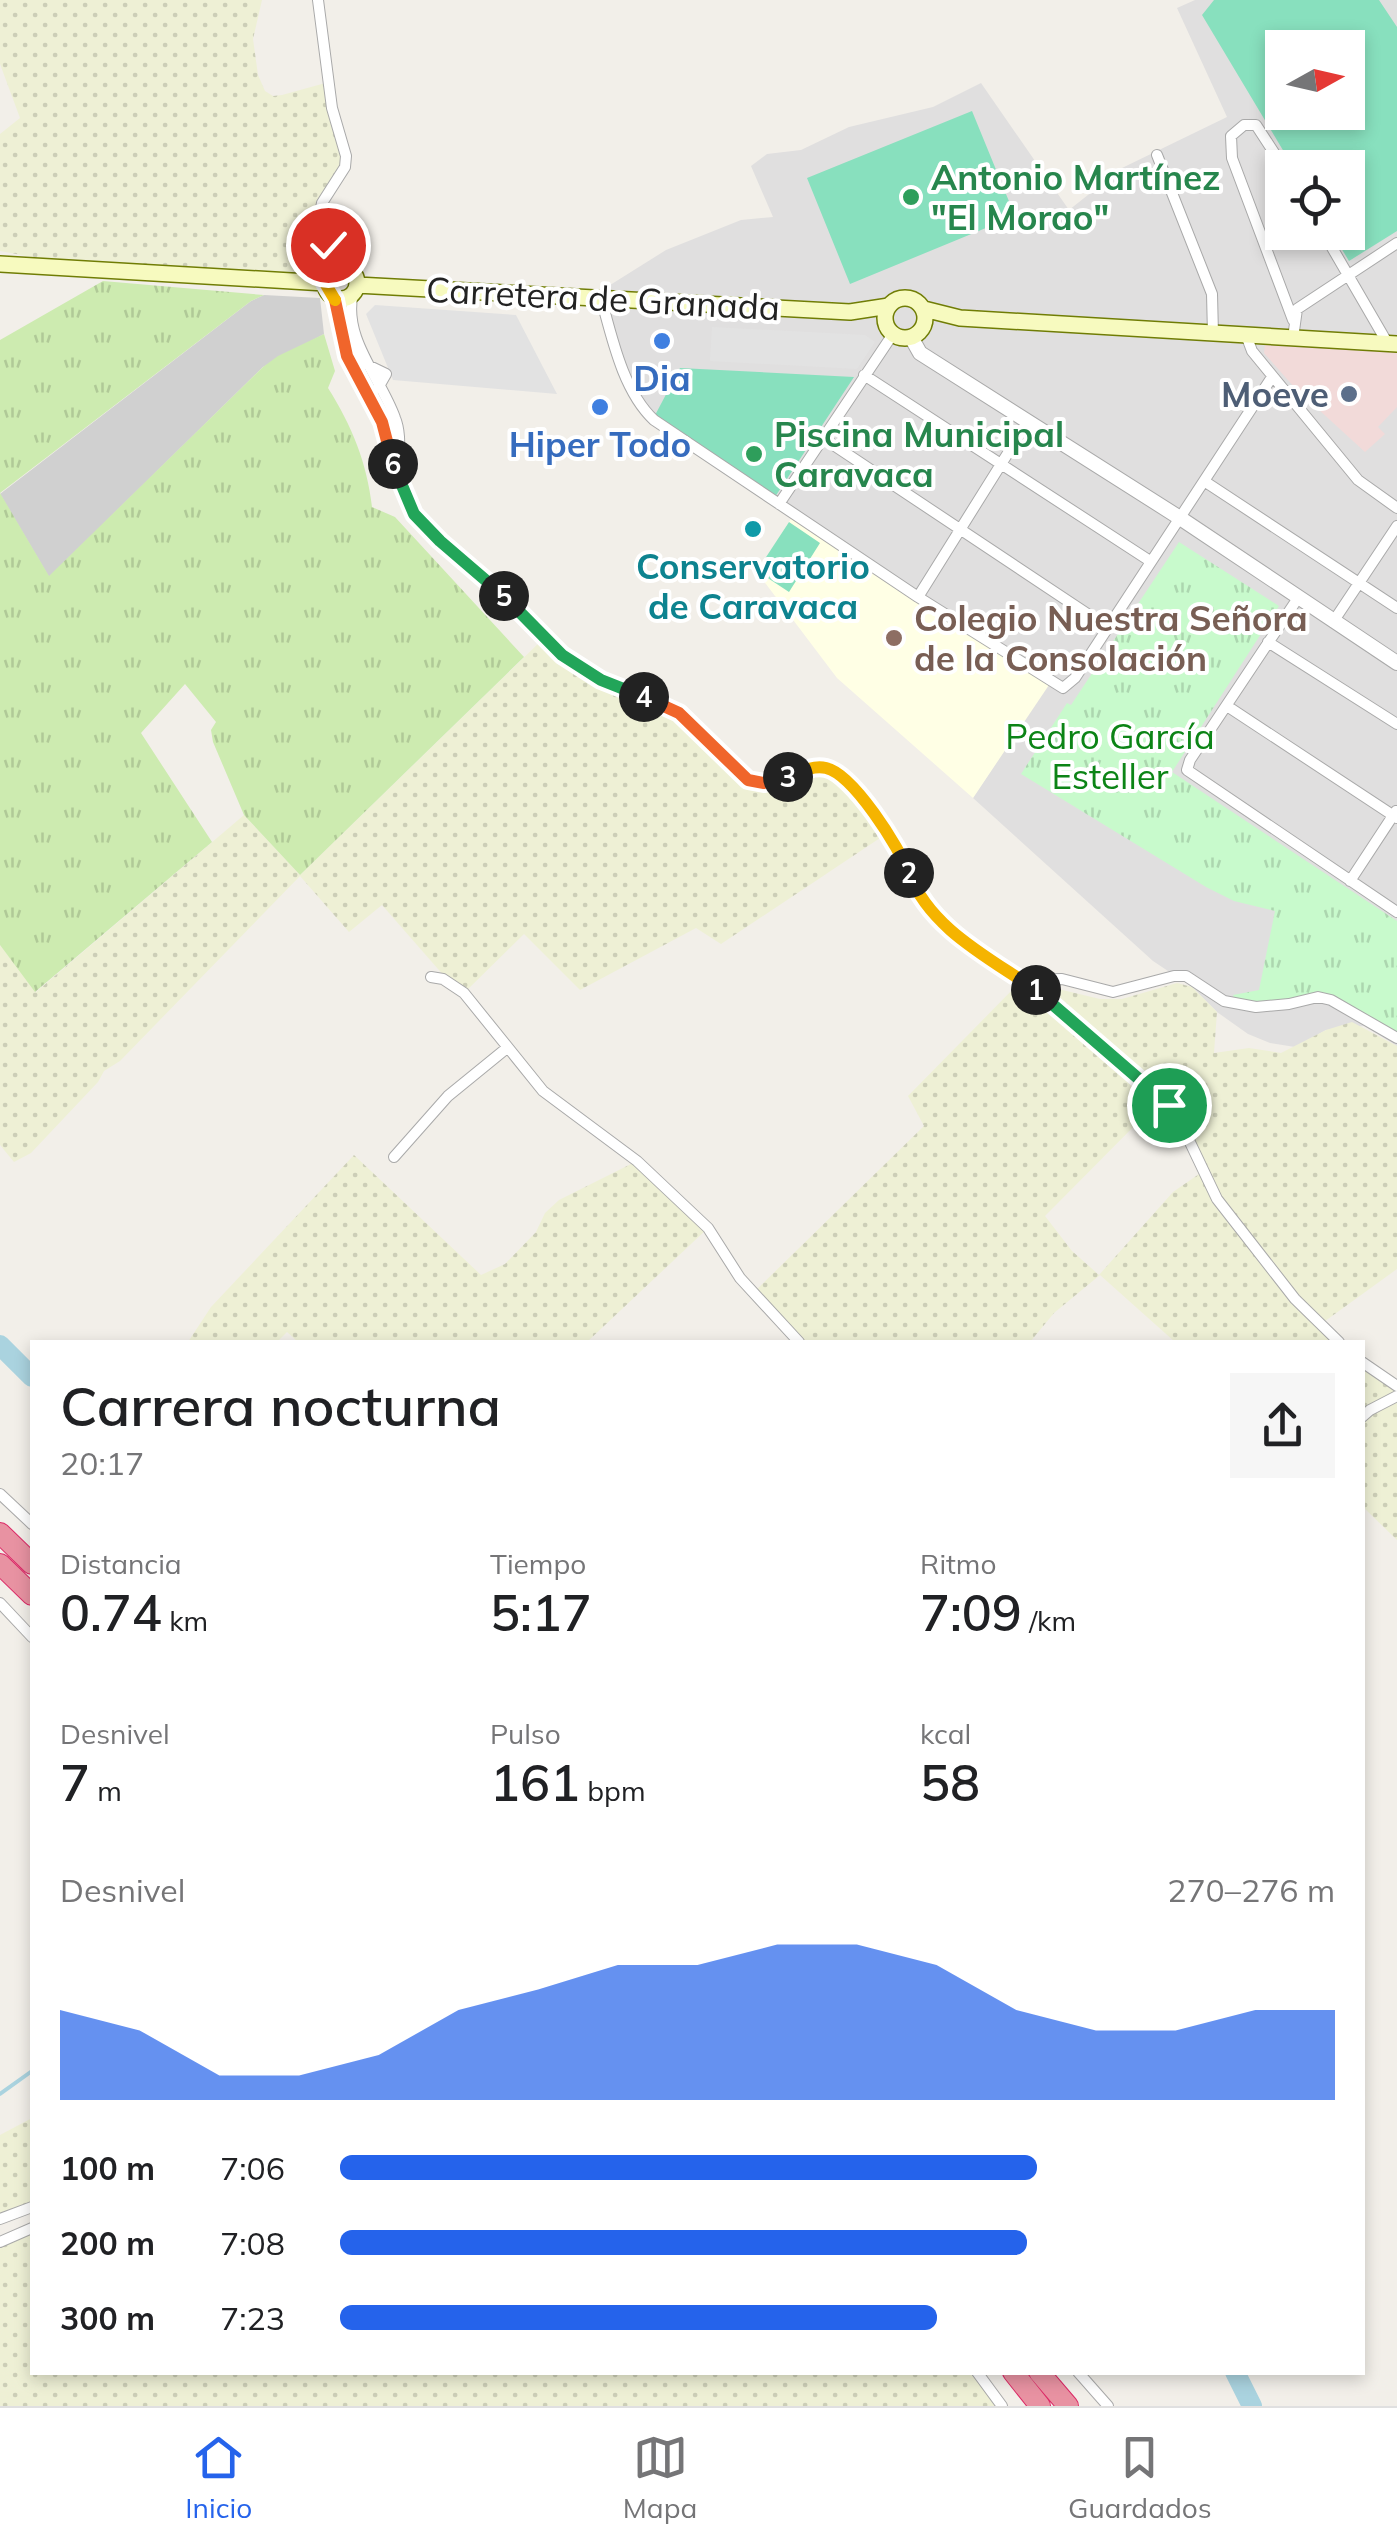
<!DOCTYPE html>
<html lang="es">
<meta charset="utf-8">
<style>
:root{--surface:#fff;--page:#f6f6f6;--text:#202124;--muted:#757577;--line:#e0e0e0;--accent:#2563eb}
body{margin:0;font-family:Mulish,sans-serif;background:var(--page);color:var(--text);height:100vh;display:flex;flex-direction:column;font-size:38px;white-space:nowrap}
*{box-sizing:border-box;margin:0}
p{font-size:32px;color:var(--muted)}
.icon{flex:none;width:55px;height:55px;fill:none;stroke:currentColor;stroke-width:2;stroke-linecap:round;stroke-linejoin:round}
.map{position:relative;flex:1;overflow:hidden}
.sheet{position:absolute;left:30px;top:1340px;width:1335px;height:1035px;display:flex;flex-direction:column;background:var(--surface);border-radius:0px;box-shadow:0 5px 15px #0003}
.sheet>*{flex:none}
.needle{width:65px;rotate:82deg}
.buttons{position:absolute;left:1265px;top:30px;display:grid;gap:20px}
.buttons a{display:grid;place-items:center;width:100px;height:100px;border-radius:0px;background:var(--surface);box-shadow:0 5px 15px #0003;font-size:50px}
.pin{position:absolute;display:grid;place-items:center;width:85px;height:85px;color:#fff;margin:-42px;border:5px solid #fff;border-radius:50%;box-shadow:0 2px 10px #0007}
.km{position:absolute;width:50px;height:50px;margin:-25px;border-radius:50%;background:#222;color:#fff;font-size:28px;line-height:50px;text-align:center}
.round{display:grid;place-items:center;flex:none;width:105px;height:105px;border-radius:0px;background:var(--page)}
.summary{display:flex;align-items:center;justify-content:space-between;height:170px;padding:0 30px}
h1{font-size:55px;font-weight:600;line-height:75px}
.stats{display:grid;grid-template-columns:repeat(3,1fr);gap:15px;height:170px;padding:10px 30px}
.stats div{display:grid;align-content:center}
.stats b{font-size:50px;font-weight:600}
.stats small{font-size:28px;font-weight:400}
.stats p{font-size:28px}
.chart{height:280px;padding:20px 30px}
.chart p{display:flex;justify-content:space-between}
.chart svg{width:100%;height:180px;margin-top:10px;fill:var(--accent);opacity:.7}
ul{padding:0 30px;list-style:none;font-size:32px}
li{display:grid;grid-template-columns:160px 120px 1fr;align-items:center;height:75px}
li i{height:25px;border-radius:12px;background:var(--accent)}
.tabs{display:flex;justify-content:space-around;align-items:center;height:140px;border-top:2px solid var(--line);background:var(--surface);font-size:28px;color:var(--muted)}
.tabs a{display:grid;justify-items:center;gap:5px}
.tabs .on{color:var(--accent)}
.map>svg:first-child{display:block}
.residential{fill:#e0dfdf;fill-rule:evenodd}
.commercial{fill:#f2dad9}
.education{fill:#ffffe5}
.religious{fill:#d0d0d0}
.farmland{fill:url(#farmland-dots);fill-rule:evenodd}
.grass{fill:url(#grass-tufts)}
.park{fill:url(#park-tufts)}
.pitch{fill:#88e0be;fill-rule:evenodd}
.parking{fill:#e2e2e2}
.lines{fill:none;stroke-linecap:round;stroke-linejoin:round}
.stream{stroke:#aad3df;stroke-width:4}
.river{stroke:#aad3df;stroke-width:20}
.minor-casing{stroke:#a9a9a9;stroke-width:12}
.tertiary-casing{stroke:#a9a9a9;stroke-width:16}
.secondary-casing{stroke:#707d05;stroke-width:18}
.motorway-casing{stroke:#dc2a67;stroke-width:22}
.minor{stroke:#fff;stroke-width:10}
.tertiary{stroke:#fff;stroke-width:14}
.secondary{stroke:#f7fabf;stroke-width:15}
.motorway{stroke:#e892a2;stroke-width:20}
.split-1-casing{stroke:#fff;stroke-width:20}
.split-2-casing{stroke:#fff;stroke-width:20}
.split-3-casing{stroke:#fff;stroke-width:20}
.split-4-casing{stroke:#fff;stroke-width:20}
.split-5-casing{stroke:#fff;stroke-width:20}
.split-6-casing{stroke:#fff;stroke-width:20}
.split-7-casing{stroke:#fff;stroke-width:20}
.split-8-casing{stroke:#fff;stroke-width:20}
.split-1{stroke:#22a559;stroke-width:12}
.split-2{stroke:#f5b400;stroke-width:12}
.split-3{stroke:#f5b400;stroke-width:12}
.split-4{stroke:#f0652b;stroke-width:12}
.split-5{stroke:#22a559;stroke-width:12}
.split-6{stroke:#22a559;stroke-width:12}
.split-7{stroke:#f0652b;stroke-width:12}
.split-8{stroke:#f5b400;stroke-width:12}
.leisure-dot{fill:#2e9e5b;stroke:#fff;stroke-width:4}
.shop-dot{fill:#3f7fe0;stroke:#fff;stroke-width:4}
.service-dot{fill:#5c6f8a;stroke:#fff;stroke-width:4}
.culture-dot{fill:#0f9aa8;stroke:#fff;stroke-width:4}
.education-dot{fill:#8d6e63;stroke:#fff;stroke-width:4}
.labels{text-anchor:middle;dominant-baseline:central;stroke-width:8;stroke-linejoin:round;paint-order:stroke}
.leisure-label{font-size:35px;font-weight:bold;fill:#27864d;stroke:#fff;text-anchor:start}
.street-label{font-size:35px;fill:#222;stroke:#fff}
.shop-label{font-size:35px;font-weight:bold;fill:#366cbe;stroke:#fff}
.service-label{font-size:35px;font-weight:bold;fill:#4e5e75;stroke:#fff;text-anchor:end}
.culture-label{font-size:35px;font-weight:bold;fill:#0d838f;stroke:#fff}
.education-label{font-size:35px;font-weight:bold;fill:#785e54;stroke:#fff;text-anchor:start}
.park-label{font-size:35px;fill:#0c8416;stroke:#fff}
</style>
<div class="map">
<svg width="1397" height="2406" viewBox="0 0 1397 2406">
<defs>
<pattern id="farmland-dots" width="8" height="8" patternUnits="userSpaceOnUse" patternTransform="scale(2.5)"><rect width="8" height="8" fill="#eef0d5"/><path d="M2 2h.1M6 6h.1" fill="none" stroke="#ccceb7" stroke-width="1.8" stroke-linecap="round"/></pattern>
<pattern id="grass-tufts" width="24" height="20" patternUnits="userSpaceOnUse" patternTransform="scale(2.5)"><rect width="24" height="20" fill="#cdebb0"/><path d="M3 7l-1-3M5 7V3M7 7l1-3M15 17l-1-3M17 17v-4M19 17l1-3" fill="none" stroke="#b0c997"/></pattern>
<pattern id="park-tufts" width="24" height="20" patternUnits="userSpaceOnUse" patternTransform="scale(2.5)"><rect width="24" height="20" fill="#c8facc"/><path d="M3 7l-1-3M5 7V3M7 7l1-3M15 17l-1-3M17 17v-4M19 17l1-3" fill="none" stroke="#acd6af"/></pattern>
</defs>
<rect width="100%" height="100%" fill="#f2efe9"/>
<path class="residential" d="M1195 0H1397V1046L1364 1026 1326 1030 1295 1047 1270 1043 1248 1034 1217 1012 1192 987 1153 961 973 798 1050 681 654 420 638 400 591 297 666 250 741 220 773 217 751 166 767 154 801 150 849 127 933 107 981 83 1069 210 1122 168 1227 117 1177 8ZM1282 48H1348V112H1282ZM1282 168H1348V232H1282Z"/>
<path class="commercial" d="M1265 344 1397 351V407L1378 427 1385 434 1365 452 1294 387 1264 353Z"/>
<path class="education" d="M794 514 1051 682 973 798 837 678 757 572Z"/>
<path class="religious" d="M264 295 320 298 324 334 263 367 49 577 0 494 251 301Z"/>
<path class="farmland" d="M0 0H262L253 39 258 75 265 91 273 96 282 95 329 82 346 156 322 203 328 245 324 262 315 277 106 271 0 251V134L20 118 0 64Z
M544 638 576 665 659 701 748 780 806 769 835 772 889 832 721 944 696 928 580 990 524 934 464 993 452 985 382 905 349 932 300 876 120 1061 104 1071 98 1082 31 1153 14 1162 0 1145V945L36 992 244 815 300 875Z
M1022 980 1039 992 1050 987 1100 999H1122L1177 983 1192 987 1217 1012 1214 1053 1249 1048 1281 1053 1326 1030 1352 1022 1397 1046V1269L1321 1324 1339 1342H1175L1100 1275 1054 1313 1030 1342H799L753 1293 924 1126 908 1096ZM1161 1099 1188 1135 1202 1172 1173 1192 1099 1275 1072 1251 1045 1216Z
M354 1155 481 1275 505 1264 536 1232 545 1213 559 1200 637 1161 708 1228 587 1342H298L287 1332 277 1342H188L211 1307Z
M1362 1363 1397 1386V1540L1363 1507Z
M32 2118V2207L0 2219V2135Z
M32 2228V2372H977L1002 2406H0V2242Z"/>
<path class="grass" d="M103 281 264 295 251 301 0 493 49 576 263 367 278 356 324 334 335 371 328 388C352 426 367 463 372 507L395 517 524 657 300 875 244 815 213 742 211 730 216 722 185 684 141 733 212 842 35 992 0 945V340Z"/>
<path class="park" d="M1179 542 1279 606 1172 772 1397 921V1033L1330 996 1294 1001H1236L1233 995 1259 990 1275 911 1234 901 1206 887 1021 774 1067 703 1071 705Z"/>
<path class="pitch" d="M1214 0H1379L1397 27V231L1349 261 1332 233 1348 232V168L1293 167 1202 15ZM1282 48H1348V112H1282Z
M972 111 1015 216 850 284 807 178Z
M680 368 854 377 773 500 653 419Z
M789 522 820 543 789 592 757 571Z"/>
<path class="parking" d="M375 305 516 315 557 394 393 380 366 314Z
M712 327 865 335 875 342 857 369 710 361Z"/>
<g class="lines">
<path class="stream" d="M0 2094 32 2071"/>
<path class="river" d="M0 1345 32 1377
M1235 2372 1252 2406"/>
<g class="minor-casing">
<path id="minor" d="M318 0 332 108 346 156 345 167 322 203 320 213 335 268
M1157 155 1212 294 1213 334
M1284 168 1256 125H1244L1231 136 1232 158 1293 320
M1323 232 1388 344
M353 293C342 338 381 378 395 418 402 435 398 455 399 473
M332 295 357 360 386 374 378 388
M601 298C612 338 623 391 654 420L918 597 1063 688 1075 678 1272 377
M341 317 347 357 382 422 403 491 424 525 520 610 562 655 601 680 659 701 679 713 747 780C778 791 808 755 835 772 855 784 889 827 899 848 910 869 914 892 930 910 962 945 1003 965 1040 992 1083 1024 1121 1063 1162 1097L1177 1115 1217 1199 1295 1299 1339 1342
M1246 335 1252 351 1358 480 1397 508
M1293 338 1297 309 1397 243
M864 375 1150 561
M823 438 1107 627
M1204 481 1397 608
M779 504 893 334
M918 597 1028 421
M1298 598 1190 760 1187 770 1397 912
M1333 622 1397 526
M1268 642 1397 724
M1227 706 1397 818
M1350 881 1396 811
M431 977 443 979 464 993 543 1091 637 1161 708 1228 740 1278 799 1342
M1023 980 1062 979 1113 992 1174 976H1186L1224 1001 1256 1007 1289 1004 1318 997 1331 1000 1397 1038
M394 1157 448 1096 507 1048
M1362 1362 1397 1386
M1362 1417 1370 1410 1397 1396
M0 1494 32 1524
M0 1603 32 1637
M0 2219 32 2207
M0 2242 32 2228
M977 2372 1002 2406
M1078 2372 1108 2406"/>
</g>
<g class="tertiary-casing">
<path id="tertiary" d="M911 337 920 353 1180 518 1397 663"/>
</g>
<g class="secondary-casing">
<path id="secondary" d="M0 264 325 283
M325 283a16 16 0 1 1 32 0a16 16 0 1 1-32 0Z
M357 285 850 312 889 306
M885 318a20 20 0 1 1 40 0a20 20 0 1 1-40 0Z
M924 309 960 318 1397 344"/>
</g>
<g class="motorway-casing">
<path id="motorway" d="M0 1533 32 1564
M0 1564 32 1595
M1013 2372 1040 2406
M1039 2372 1068 2406"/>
</g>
<use href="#minor" class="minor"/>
<use href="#tertiary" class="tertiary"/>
<use href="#secondary" class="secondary"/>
<use href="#motorway" class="motorway"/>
</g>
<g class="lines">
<g class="split-1-casing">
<path id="split-1" d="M1036 990 1169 1105"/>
</g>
<g class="split-2-casing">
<path id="split-2" d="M909 873C930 929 990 958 1036 990"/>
</g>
<g class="split-3-casing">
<path id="split-3" d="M788 777C800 772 813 765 826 768 853 774 899 847 909 873"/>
</g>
<g class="split-4-casing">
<path id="split-4" d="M644 697 679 713 748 780 764 783 788 777"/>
</g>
<g class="split-5-casing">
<path id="split-5" d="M504 596 562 655 601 680 644 697"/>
</g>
<g class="split-6-casing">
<path id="split-6" d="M393 464 414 514 440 541 504 596"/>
</g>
<g class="split-7-casing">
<path id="split-7" d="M335 300 347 356 382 422 393 464"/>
</g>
<g class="split-8-casing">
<path id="split-8" d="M328 245 335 268 328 274 325 283 335 300"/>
</g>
<use href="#split-1" class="split-1"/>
<use href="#split-2" class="split-2"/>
<use href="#split-3" class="split-3"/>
<use href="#split-4" class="split-4"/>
<use href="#split-5" class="split-5"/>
<use href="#split-6" class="split-6"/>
<use href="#split-7" class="split-7"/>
<use href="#split-8" class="split-8"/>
</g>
<g class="leisure-dot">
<circle cx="911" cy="197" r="10"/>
<circle cx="754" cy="454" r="10"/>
</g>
<g class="shop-dot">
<circle cx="662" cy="341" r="10"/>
<circle cx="600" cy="407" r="10"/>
</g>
<circle class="service-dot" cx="1349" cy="394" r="10"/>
<circle class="culture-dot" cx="753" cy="529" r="10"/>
<circle class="education-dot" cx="894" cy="638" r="10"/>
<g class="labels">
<g class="leisure-label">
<text x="931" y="177">Antonio Martínez<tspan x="931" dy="40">"El Morao"</tspan></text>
<text x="774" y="434">Piscina Municipal<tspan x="774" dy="40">Caravaca</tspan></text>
</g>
<g class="street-label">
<text transform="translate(603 298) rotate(3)">Carretera de Granada</text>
</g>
<g class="shop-label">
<text x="662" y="378">Dia</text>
<text x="600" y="444">Hiper Todo</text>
</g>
<g class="service-label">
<text x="1329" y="394">Moeve</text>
</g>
<g class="culture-label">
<text x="753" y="566">Conservatorio<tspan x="753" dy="40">de Caravaca</tspan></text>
</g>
<g class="education-label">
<text x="914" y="618">Colegio Nuestra Señora<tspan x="914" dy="40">de la Consolación</tspan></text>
</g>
<g class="park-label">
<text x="1110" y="736">Pedro García<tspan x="1110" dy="40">Esteller</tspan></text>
</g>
</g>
</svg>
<div class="buttons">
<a><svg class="needle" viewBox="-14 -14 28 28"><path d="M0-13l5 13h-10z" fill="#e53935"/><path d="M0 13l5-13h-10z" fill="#757577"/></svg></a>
<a><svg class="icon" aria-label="locate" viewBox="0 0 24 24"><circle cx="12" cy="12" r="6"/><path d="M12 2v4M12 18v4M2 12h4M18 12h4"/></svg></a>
</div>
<div class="pin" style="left:1169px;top:1105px;background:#1e9e55"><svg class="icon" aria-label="arrive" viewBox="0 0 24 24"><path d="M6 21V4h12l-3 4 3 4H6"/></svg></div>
<div class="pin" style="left:328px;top:245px;background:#d93025"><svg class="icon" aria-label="check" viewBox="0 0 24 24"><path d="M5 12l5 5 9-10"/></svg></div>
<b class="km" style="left:1036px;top:990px">1</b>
<b class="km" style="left:909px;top:873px">2</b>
<b class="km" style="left:788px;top:777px">3</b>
<b class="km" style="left:644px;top:697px">4</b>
<b class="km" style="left:504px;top:596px">5</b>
<b class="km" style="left:393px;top:464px">6</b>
<section class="sheet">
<div class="summary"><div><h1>Carrera nocturna</h1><p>20:17</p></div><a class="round"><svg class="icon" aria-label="share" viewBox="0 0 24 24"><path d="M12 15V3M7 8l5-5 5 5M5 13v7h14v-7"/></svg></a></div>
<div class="stats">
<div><p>Distancia</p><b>0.74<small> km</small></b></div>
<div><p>Tiempo</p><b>5:17</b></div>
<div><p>Ritmo</p><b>7:09<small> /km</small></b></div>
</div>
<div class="stats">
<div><p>Desnivel</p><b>7<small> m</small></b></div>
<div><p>Pulso</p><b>161<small> bpm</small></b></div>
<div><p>kcal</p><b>58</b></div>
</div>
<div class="chart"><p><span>Desnivel</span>270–276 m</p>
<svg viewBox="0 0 160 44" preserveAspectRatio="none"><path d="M0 44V22L10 27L20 38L30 38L40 33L50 22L60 17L70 11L80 11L90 6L100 6L110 11L120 22L130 27L140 27L150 22L160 22V44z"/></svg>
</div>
<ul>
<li><b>100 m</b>7:06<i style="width:70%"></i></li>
<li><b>200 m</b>7:08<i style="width:69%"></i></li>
<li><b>300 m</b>7:23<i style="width:60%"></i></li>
</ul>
</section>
</div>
<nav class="tabs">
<a class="on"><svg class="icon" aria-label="home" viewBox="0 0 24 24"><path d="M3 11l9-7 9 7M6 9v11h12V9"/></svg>Inicio</a>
<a><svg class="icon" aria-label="map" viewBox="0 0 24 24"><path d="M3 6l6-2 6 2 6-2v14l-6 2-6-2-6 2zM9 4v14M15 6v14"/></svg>Mapa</a>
<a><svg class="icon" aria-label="saved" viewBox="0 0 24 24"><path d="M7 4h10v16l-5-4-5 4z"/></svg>Guardados</a>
</nav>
